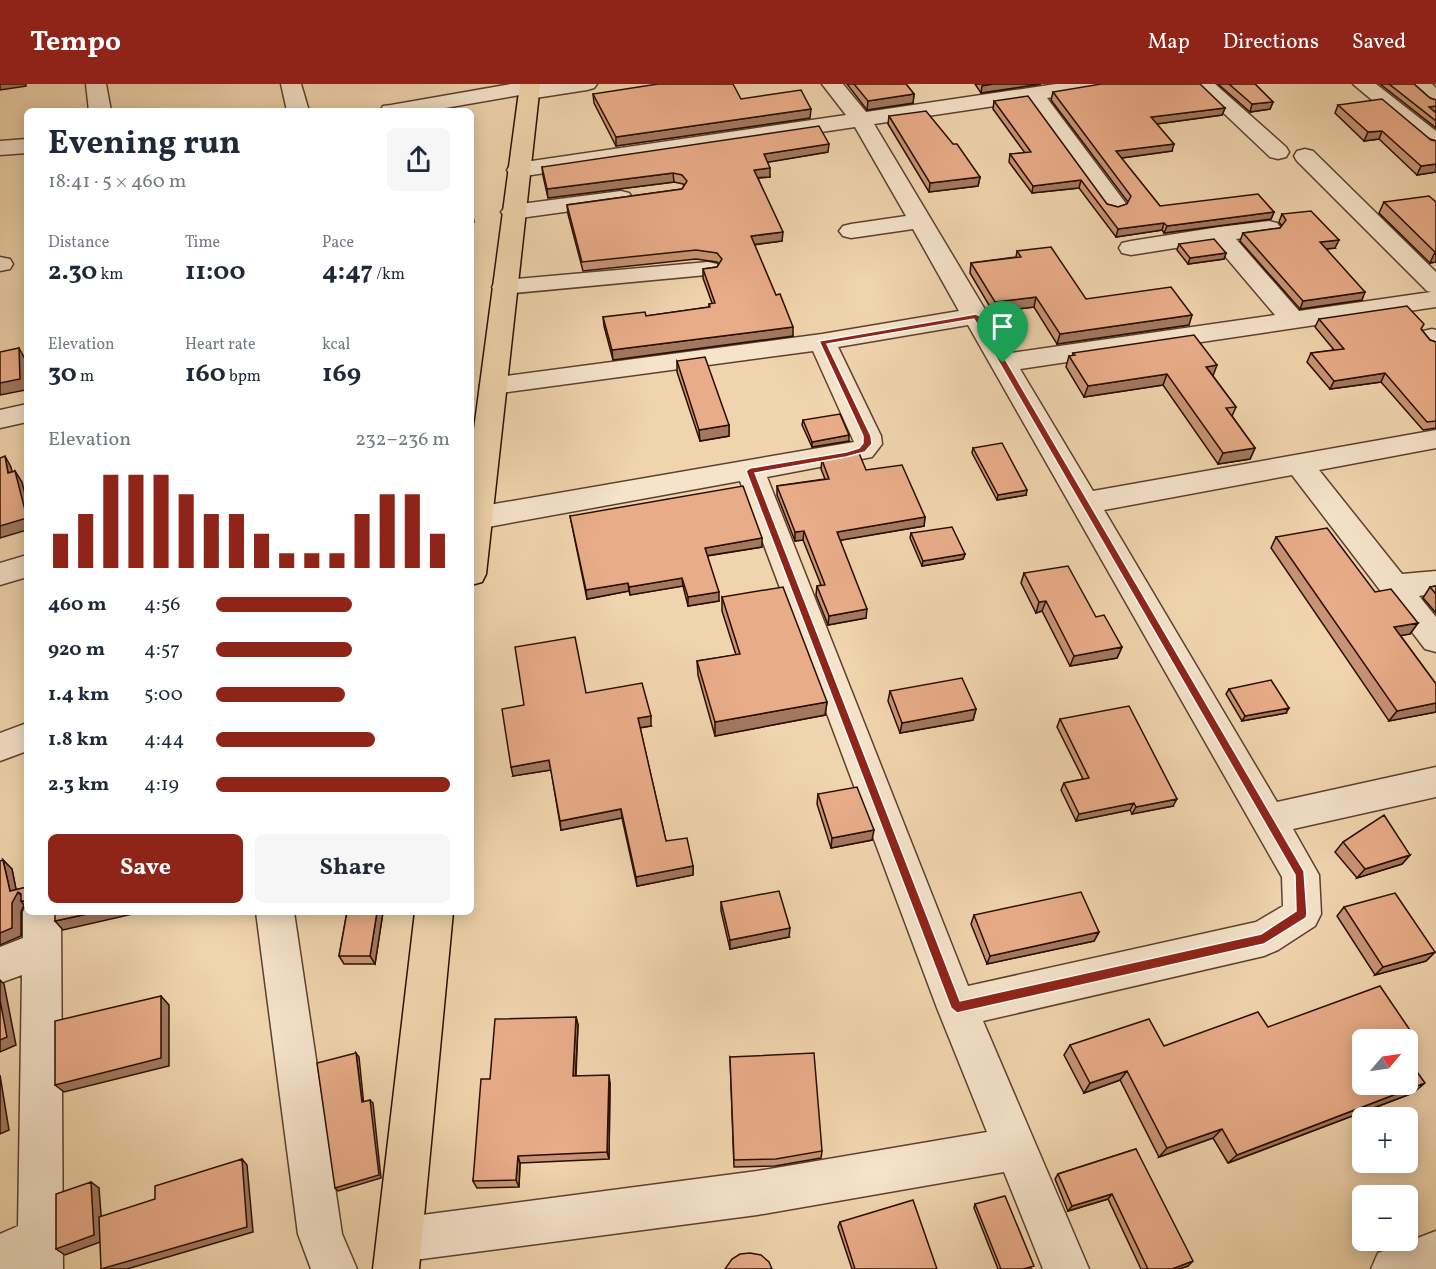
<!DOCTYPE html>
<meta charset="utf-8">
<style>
:root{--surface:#fff;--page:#f6f6f7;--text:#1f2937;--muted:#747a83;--accent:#8f2418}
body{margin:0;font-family:Vollkorn,serif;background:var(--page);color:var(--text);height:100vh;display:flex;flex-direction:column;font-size:22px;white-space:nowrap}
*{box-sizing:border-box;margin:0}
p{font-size:20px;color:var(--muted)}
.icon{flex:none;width:33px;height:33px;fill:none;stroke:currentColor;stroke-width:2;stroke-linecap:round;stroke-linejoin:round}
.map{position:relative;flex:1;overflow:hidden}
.details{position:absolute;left:24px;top:24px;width:450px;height:807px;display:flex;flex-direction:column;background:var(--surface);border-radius:9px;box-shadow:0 3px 15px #0003}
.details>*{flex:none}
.needle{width:39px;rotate:61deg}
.fabs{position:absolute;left:1352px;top:945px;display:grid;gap:12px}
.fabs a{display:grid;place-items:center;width:66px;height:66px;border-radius:9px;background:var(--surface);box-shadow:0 3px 15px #0003;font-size:30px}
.pin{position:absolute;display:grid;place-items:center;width:51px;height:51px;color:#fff;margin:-62px -26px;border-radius:50% 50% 50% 0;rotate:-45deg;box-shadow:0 0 6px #0007}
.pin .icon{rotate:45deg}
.round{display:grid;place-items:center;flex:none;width:63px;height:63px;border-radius:9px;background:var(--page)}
.headline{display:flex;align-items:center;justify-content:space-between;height:102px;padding:0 24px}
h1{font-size:33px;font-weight:700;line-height:45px}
.stats{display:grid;grid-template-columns:repeat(3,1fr);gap:9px;height:102px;padding:6px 24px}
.stats div{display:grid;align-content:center}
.stats b{font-size:26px;font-weight:700}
.stats small{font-size:16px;font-weight:400}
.stats p{font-size:16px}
.chart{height:168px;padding:12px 24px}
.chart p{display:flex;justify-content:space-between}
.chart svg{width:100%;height:108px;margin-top:6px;stroke:var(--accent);stroke-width:6}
.primary-button{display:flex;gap:12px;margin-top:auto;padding:12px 24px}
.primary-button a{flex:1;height:69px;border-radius:9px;background:var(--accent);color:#fff;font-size:24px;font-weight:700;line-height:69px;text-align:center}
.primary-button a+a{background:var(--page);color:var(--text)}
ul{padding:0 24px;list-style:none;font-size:20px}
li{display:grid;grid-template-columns:96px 72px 1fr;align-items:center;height:45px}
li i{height:15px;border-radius:8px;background:var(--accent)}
header{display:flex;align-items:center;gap:36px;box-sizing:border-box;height:84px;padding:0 30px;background:var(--accent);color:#fff}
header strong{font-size:28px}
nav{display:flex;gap:33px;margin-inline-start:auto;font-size:21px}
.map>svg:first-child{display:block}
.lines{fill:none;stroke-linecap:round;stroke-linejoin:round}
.minor-casing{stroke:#5c402e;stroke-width:3}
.major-casing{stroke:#2a0e03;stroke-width:3}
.minor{fill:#f5e3ca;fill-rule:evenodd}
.major{fill:#f0d4ad;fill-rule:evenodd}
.wall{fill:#c89475;stroke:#2a0e03;stroke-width:1.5}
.shaded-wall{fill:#a2785f;stroke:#2a0e03;stroke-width:1.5}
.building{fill:#e8ac88;stroke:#2a0e03;stroke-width:1.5}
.route{fill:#8f2418;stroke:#fff;stroke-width:1.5;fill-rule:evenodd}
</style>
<header>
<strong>Tempo</strong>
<nav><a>Map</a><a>Directions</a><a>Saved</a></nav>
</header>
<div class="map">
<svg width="1436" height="1185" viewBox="0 0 1436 1185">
<rect width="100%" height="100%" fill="#f0d4ad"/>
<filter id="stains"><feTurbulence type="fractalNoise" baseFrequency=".00333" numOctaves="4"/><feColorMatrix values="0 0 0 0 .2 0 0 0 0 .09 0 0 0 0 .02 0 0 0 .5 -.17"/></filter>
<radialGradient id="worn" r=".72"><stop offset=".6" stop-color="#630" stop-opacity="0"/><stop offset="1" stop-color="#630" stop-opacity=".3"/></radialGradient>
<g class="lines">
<g class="minor-casing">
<path id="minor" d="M86 0H106L111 27H89Z
M281 0H301L309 27H287Z
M511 0H597L594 4 587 6 529 15 520 11 428 27H380L383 22 391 21Z
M822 0H843L866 28 1056 0H1108L1105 4 1098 6 1047 14 1127 121 1123 126 1115 128 1107 126 1028 17 874 40 1011 269 1275 231 1213 158 1131 171 1122 169 1119 164 1122 159 1131 157 1219 143 1269 137 1277 139 1281 144 1277 149 1236 155 1299 227 1431 208 1427 207 1297 77 1294 72 1297 67 1305 65 1313 67 1436 188V223L1020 285 1093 407 1436 346V364L1319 386 1402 490 1436 487V509L1419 512 1436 533V568L1425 565 1292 391 1104 426 1277 718 1436 683V713L1293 745 1319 791 1321 830 1315 842 1278 866 1264 872 983 937 1089 1185H1043L1004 1088 757 1131 399 1178 383 1172 377 1156 383 1140 399 1134 757 1087 987 1048 937 924 740 397 477 445 471 443V425L477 423 854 358 813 267 493 310 483 307 480 301 483 295 822 250 959 227 913 145 851 154 843 152 839 147 843 142 851 140 906 132 855 43 518 93 510 91 507 86 510 81 518 79 846 31ZM968 241 1282 793 1283 822 1256 838 968 902 767 393 872 373 882 360 881 352 838 263Z
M1193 0H1215L1286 63 1289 68 1286 73 1278 75 1270 73Z
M1353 0H1376L1436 47V65L1428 63Z
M1409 0H1432L1436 4V20L1429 18Z
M27 55V69L0 71V57Z
M621 107 629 109 633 114 629 119 513 135 505 133 501 128 505 123 513 121Z
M0 173 10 175 13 180 10 185 0 187Z
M708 178 717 180 720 185 717 190 504 210 495 208 492 203 495 198 504 196Z
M1432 245 1436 246V265L1427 263 1419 253 1423 247Z
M27 320V338L0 344V326Z
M27 471V493L0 501V479Z
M27 639V667L0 677V649Z
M27 819V828H61L63 1185H0V1150L18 1142 22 891 0 899V863L23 854V828Z
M256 828H294L342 1150 357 1185H311L298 1150Z
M1436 1147V1185H1371L1378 1169Z"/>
</g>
<g class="major-casing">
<path id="major" d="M520 0H540L486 490 482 498 471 501V368Z
M415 828H453L419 1185H373Z"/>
</g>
<use href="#minor" class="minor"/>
<use href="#major" class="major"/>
</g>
<path class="wall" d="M847 0H906L914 10 913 19 867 26Z
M975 0H1041L981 9Z
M1218 0H1255L1273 18 1270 25 1250 28Z
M1380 0H1414L1430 14 1436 16V27H1434L1436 29V44Z
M1053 8 1225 24 1222 31 1156 40 1172 67 1121 74 1160 122 1274 128 1271 135 1164 149 1162 146 1116 153 1079 104 1032 109 1009 78 1010 70 1025 69 993 25 994 17 1107 120 1118 123 1127 120 1128 118 1051 16Z
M593 10 741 15 810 34 616 62 594 19Z
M1338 21 1436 57V88L1417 91 1379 55 1364 57 1335 29Z
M889 32 980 93 978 102 929 108 888 40Z
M828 68 767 78 770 93 758 94 782 157 754 161 793 252 613 276 604 242 603 233 646 232 709 223V220L712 219 703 194V185L717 183 719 180 717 178 696 175 583 187 568 130 567 121 682 105 684 102 683 100 674 98 548 114 543 92 542 83Z
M471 118 474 138H471Z
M1384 118H1436V178L1430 179 1379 129Z
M1282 130 1335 164 1326 165 1362 216 1300 225 1240 157 1243 149 1280 144 1282 142 1279 138Z
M1179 160 1226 169 1224 175 1188 180 1177 166Z
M1017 167 1086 215 1189 241 1057 260 1034 223 993 228 970 189 971 179 1016 173Z
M1319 235 1421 245 1430 256 1436 258V344L1423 346 1381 298 1330 305 1307 278 1311 269 1334 266 1315 243Z
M1073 269 1213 292 1236 323 1232 332 1255 364 1250 375 1218 380 1163 301 1084 313 1066 283 1069 272H1072Z
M677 277 729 341V352L700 357 677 288Z
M803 336 849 357 812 363 802 341Z
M973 364 1026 411 997 416 972 369Z
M822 376 866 386 925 433 924 442 840 456 866 534 828 541 816 511 817 502 821 501 803 456 795 457 777 411V402L825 395 821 385Z
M570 432 762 463 707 472 719 517 688 522 683 502 630 511 629 507 587 515Z
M911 449 965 470 963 475 922 482 910 454Z
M1276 453 1375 508 1418 539 1410 550 1400 551 1436 600V628L1389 637 1271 464Z
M1024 489 1122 563 1117 574 1070 582 1042 527 1036 529 1021 499Z
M1436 502V529L1423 514 1430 503Z
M722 513 827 618 825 631 715 652 698 591 697 577 736 571 722 527Z
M1229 605 1286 629 1242 637 1226 610Z
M890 607 976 625 973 636 900 649 888 617Z
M586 609 651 642 640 644 666 757 693 782V791L637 802 622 734 561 746 551 686 513 692Z
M1060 635 1173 722 1132 730 1130 726 1076 737 1061 706 1064 699 1083 695 1057 643Z
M818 710 872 756 831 764 817 720Z
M1343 758 1410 771 1402 780 1357 794 1335 768Z
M3 776 12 785 16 806 27 803V823L24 821 21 828V852Z
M721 818 789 853 730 865 721 827Z
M1344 823 1435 868 1426 877 1375 891 1337 832Z
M347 828H383L375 880H344L339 872Z
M974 831 1099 848 1094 857 987 880 971 840Z
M576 933 578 941 576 992 610 999 609 1075 520 1079 519 1103 477 1104 473 1097 490 995Z
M1268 943 1414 952 1407 957V956H1362L1413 1009 1228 1079 1213 1054 1159 1073 1120 996 1084 1009 1064 971 1070 961 1164 962Z
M730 973 822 1067 821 1074 775 1082 734 1083Z
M1136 1065 1188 1182 1179 1185H1141L1108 1115 1068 1127 1055 1095 1058 1090Z
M975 1120 1031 1184 998 1185 974 1124Z
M840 1138 937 1185H852L838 1143Z"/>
<path class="shaded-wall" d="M0 0H26V2L0 6Z
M993 0H1041L981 9 982 2Z
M914 10 913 19 867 26 868 17Z
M1273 18 1270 25 1250 28 1252 20Z
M1436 22V27L1426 28 1429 23Z
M1225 24 1222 31 1149 41 1151 33Z
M811 25 810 34 616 62V53Z
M1382 47 1379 55 1364 57 1368 48Z
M829 60 828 68 763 79 764 70Z
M1174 60 1172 67 1114 75 1116 67Z
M1436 80V88L1417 91 1421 82Z
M770 84V93L754 94V86Z
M673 89 674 98 548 114 547 105Z
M980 93 978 102 929 108 930 99Z
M1081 96 1079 104 1032 109 1033 102Z
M1274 128 1271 135 1164 149 1167 142Z
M1164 139 1162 146 1116 153 1118 145Z
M783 148 782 157 750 161 751 152Z
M1339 156 1335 164 1317 166 1320 158Z
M1435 168H1436V178L1430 179Z
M1226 169 1224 175 1188 180 1190 174Z
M1365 208 1362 216 1300 225 1303 217Z
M1036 213 1034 223 993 228 995 218Z
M1192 231 1189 241 1057 260 1060 250Z
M793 243V252L613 276 612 266Z
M19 264 25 275 26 306 0 311V299Z
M1217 281 1213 292 1206 283Z
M1385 289 1381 298 1330 305 1334 297Z
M1167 290 1163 301 1084 313 1088 302Z
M729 341V352L700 357 699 346Z
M849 351V357L812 363V358Z
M1255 364 1250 375 1218 380 1223 369Z
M5 372 11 383 15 400 8 389Z
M15 387 22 398 27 418V446L0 454V442Z
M1027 406 1026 411 997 416 998 411Z
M925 433 924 442 836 457 837 448Z
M804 447 803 456 795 457V448Z
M762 454V463L705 472V464Z
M965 470 963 475 922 482 923 477Z
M682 494 683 502 630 511 629 503Z
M628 499 629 507 587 515 586 506Z
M719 508V517L688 522V513Z
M1046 517 1042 527 1036 529 1039 518Z
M867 525 866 534 828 541 829 532Z
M1418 539 1410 550 1387 554 1394 543Z
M1122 563 1117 574 1070 582 1074 572Z
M827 618 825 631 715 652V638Z
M1436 619V628L1389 637 1397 627Z
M1289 624 1286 629 1242 637 1245 632Z
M976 625 973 636 900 649 902 639Z
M651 632V642L638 644V634Z
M549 676 551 686 513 692 511 683Z
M1177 715 1173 722 1132 730 1136 723Z
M1134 719 1130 726 1076 737 1079 730Z
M621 725 622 734 561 746 560 737Z
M874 746 872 756 831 764 832 754Z
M1410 771 1402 780 1357 794 1365 785Z
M3 776 12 785 17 810 18 808 26 817H21L24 821 21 828V852L0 861V849L10 807Z
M693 782V791L637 802 636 793Z
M96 828H133V830L63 846 55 837Z
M377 828H383L375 880 370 872Z
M790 844 789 853 730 865V856Z
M1099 848 1094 857 987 880 990 872Z
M1435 868 1426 877 1375 891 1383 883Z
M0 896 4 900 16 961 0 968Z
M161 912 169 921V982L64 1008 55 1001Z
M576 933 578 941 575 1000 573 992Z
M356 969 359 973 364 1022 362 1018Z
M1127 987 1120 996 1084 1009 1090 999Z
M0 991 9 1046 0 1050Z
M609 991 610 999 609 1075 607 1068Z
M1425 999 1413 1009 1228 1079 1237 1071Z
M370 1016 373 1019 381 1094 338 1107 335 1104Z
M1222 1045 1213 1054 1159 1073 1167 1064Z
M518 1072 520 1079 519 1103 516 1096Z
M242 1075 247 1081 253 1148 127 1185H103Z
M91 1098 99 1104 103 1157 65 1171 56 1165Z
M1112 1110 1108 1115 1068 1127 1072 1122Z
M1193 1177 1188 1182 1179 1185H1172Z"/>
<path class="building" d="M658 0H733L741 15 801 6 811 25 616 53 593 10Z
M854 0H906L914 10 868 17Z
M1101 0H1200L1225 24 1151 33 1174 60 1116 67 1160 122 1258 110 1274 128 1167 142 1164 139 1118 145 1081 96 1033 102 1010 70 1031 68 994 17 1028 12 1107 120 1118 123 1127 120 1131 112 1053 8Z
M1229 0H1255L1273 18 1252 20Z
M1389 0H1414L1430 14 1436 16V22L1429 23 1436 29V37Z
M1382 15 1431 56 1436 57V80L1421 82 1382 47 1368 48 1338 21Z
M926 27 953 60H957L980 93 930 99 889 32Z
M819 42 829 60 764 70 770 84 754 86 783 148 751 152 776 211 780 210 793 243 612 266 603 233 645 228 646 232 710 223 709 220 715 219 703 185 717 183 722 175 717 169 696 166 582 178 567 121 682 105 687 97 682 91 673 89 547 105 542 83Z
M1429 112 1436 118V168H1435L1384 118Z
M1311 127 1339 156 1320 158 1365 208 1303 217 1243 149 1280 144 1286 136 1282 130Z
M1214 155 1226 169 1190 174 1179 160Z
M1051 163 1086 215 1171 203 1192 231 1060 250 1036 213 995 218 971 179 1021 173 1017 167Z
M1407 222 1424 240 1421 245 1430 256 1436 258V337L1427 338 1385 289 1334 297 1311 269 1344 265 1319 235Z
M1194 251 1217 281 1206 283 1236 323 1226 324 1255 364 1223 369 1167 290 1088 302 1069 272 1075 271 1073 269Z
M19 264 20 295 0 299V268Z
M705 273 729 341 699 346 677 277Z
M840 330 849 351 812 358 803 336Z
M1002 359 1027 406 998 411 973 364Z
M859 369 866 386 902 381 925 433 837 448 867 525 829 532 817 502 825 501 804 447 795 448 777 402 829 395 822 376Z
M5 372 8 389 15 387 27 434 0 442V374Z
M743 402 762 454 705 464 719 508 688 513 682 494 629 503 628 499 586 506 570 432Z
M952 443 965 470 923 477 911 449Z
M1327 444 1375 508 1391 505 1418 539 1394 543 1436 600V619L1397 627 1276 453Z
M1068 482 1096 533 1104 531 1122 563 1074 572 1046 517 1039 518 1024 489Z
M1436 502V510L1430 503Z
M783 503 827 618 715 638 697 577 740 570 722 513Z
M575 553 586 609 642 599 651 632 638 634 666 757 687 754 693 782 636 793 621 725 560 737 549 676 511 683 502 625 524 621 515 563Z
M962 594 976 625 902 639 890 607Z
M1271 596 1289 624 1245 632 1229 605Z
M1129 622 1177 715 1136 723 1134 719 1079 730 1064 699 1089 694 1060 635Z
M857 703 874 746 832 754 818 710Z
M1384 731 1410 771 1365 785 1343 758Z
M3 776 10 807 27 803V817H21V810L18 808 12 819V844L0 849V777Z
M779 807 790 844 730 856 721 818Z
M1081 808 1099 848 990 872 974 831Z
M1395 809 1435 868 1383 883 1344 823Z
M55 828H96L55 837Z
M347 828H377L370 872H339Z
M1380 902 1414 952 1404 956H1362V1000H1407V974L1425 999 1237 1071 1222 1045 1167 1064 1127 987 1090 999 1070 961 1149 935 1164 962 1258 928 1268 943Z
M161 912V974L55 1001V937Z
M0 916 7 953 0 956Z
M576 933 573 992 609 991 607 1068 518 1072 516 1096 473 1097 481 995H490L495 935Z
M356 969 362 1018 370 1016 379 1091 335 1104 317 979Z
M814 969 822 1067 776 1075 734 1076 730 973Z
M1136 1065 1193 1177 1172 1185H1148L1112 1110 1072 1122 1058 1090Z
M242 1075 247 1143 101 1185 99 1133 155 1115V1102Z
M91 1098 94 1151 56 1165V1110Z
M1005 1112 1034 1182 1023 1185H1001L975 1120Z
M913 1116 937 1185H855L840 1138Z
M750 1169 761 1171 769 1178 772 1185H725L732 1175 740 1170Z"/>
<path class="route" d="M976 230 980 232 1304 787 1307 830 1306 834 1264 860 957 929 951 924 746 387 750 384 846 368 859 364 863 359V352L819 257ZM974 235 1295 791 1296 827 1261 850 960 917 755 389 846 373 865 368 872 360 871 352 827 260Z"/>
<rect width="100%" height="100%" filter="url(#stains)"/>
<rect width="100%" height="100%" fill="url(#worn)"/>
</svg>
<div class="fabs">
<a><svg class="needle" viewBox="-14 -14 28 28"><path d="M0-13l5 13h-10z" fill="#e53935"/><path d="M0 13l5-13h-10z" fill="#747a83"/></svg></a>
<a>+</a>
<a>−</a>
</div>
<div class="pin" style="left:1003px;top:279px;background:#1e9e55"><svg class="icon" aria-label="arrive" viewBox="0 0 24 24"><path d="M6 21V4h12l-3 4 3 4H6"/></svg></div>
<section class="details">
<div class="headline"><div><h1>Evening run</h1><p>18:41 · 5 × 460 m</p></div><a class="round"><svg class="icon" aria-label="share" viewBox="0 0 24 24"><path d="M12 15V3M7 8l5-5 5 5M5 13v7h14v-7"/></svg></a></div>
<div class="stats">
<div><p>Distance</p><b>2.30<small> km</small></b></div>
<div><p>Time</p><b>11:00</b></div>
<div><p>Pace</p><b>4:47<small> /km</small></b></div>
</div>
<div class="stats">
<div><p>Elevation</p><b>30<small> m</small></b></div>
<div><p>Heart rate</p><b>160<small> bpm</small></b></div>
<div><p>kcal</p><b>169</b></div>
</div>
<div class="chart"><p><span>Elevation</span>232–236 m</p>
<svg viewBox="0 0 160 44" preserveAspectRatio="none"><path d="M5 44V30M15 44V22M25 44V6M35 44V6M45 44V6M55 44V14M65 44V22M75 44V22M85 44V30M95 44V38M105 44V38M115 44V38M125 44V22M135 44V14M145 44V14M155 44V30"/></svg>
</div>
<ul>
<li><b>460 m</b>4:56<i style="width:58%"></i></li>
<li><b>920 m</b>4:57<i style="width:58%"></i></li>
<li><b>1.4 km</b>5:00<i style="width:55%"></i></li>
<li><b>1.8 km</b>4:44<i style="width:68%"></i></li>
<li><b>2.3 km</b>4:19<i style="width:100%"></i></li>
</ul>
<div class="primary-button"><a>Save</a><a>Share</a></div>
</section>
</div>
